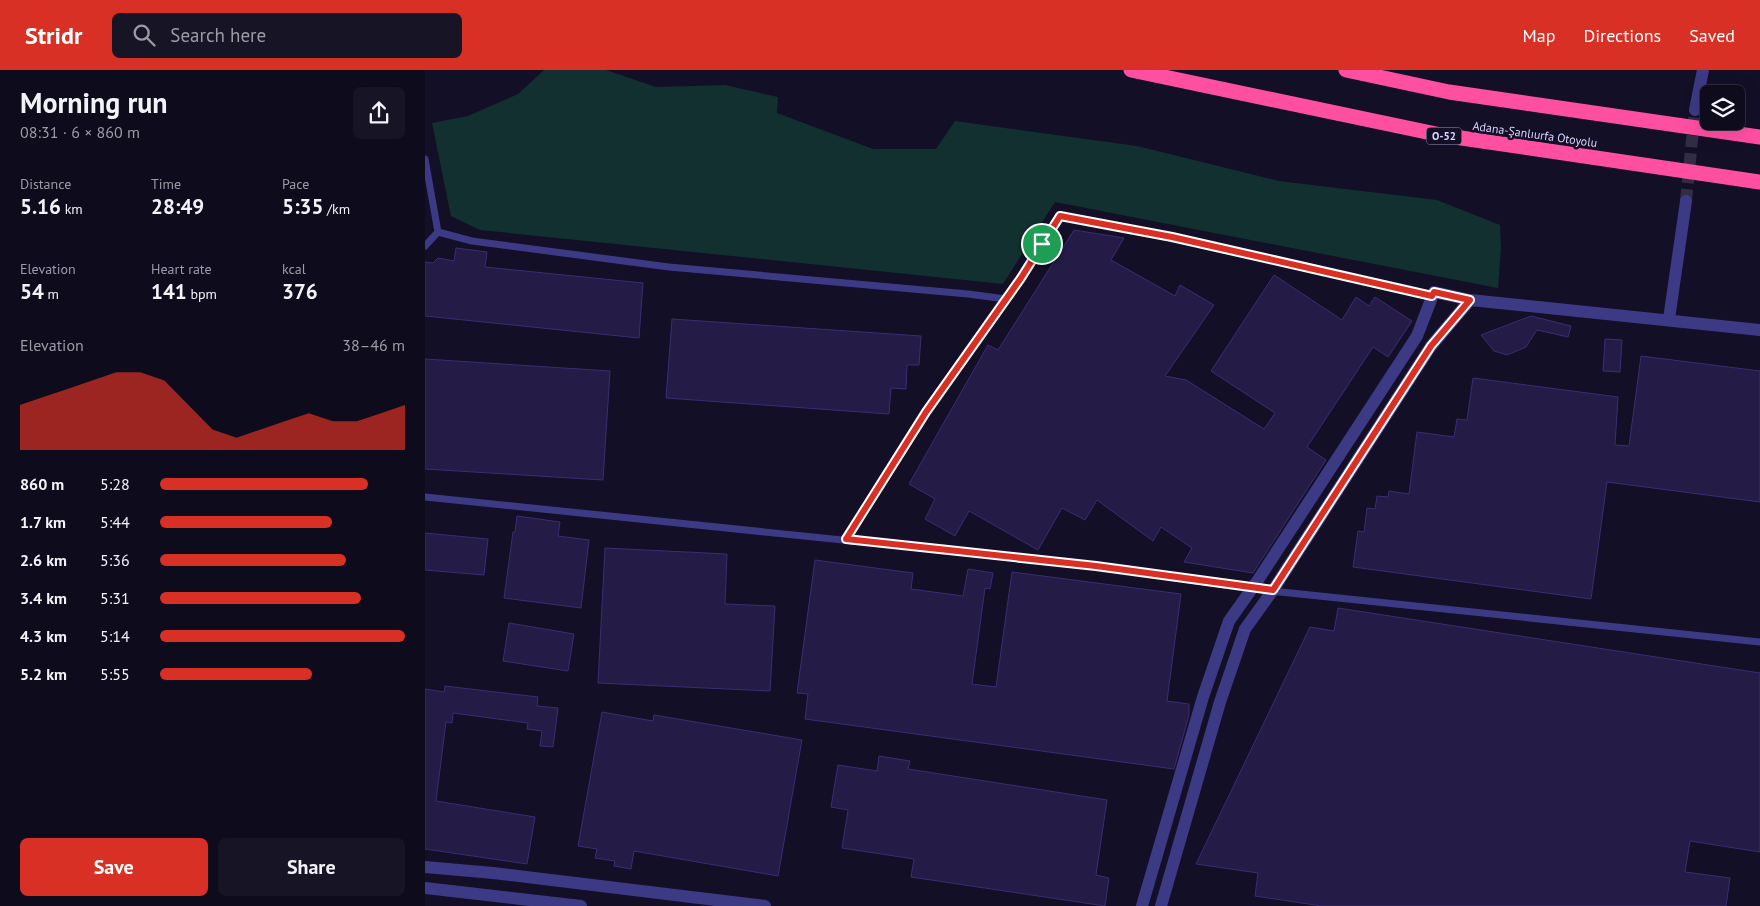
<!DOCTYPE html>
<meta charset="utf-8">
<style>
:root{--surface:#0e0b1c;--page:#171425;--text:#f1f3f6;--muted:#9b9ba3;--line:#2e2b3b;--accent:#d93025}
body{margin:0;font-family:"PT Sans",sans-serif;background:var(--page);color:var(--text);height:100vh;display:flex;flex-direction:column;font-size:19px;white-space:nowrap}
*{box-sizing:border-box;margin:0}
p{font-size:16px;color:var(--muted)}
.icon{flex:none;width:28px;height:28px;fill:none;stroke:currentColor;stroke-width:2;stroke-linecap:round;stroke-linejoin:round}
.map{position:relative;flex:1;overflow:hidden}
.side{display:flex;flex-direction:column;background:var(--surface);width:425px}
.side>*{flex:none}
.fabs{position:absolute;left:1275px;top:15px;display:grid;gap:10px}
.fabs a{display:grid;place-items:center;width:45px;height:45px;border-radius:8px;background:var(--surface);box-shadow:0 5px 20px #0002,0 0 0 1px var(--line);font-size:25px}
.pin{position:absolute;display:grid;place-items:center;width:42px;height:42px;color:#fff;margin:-21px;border:2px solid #fff;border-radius:50%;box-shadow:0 1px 5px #0007}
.round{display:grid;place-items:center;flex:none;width:52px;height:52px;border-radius:8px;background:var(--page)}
.summary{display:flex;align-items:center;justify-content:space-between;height:85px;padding:0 20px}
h1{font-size:28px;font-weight:700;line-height:38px}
.figures{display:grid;grid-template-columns:repeat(3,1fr);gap:8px;height:85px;padding:5px 20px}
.figures div{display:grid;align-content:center}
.figures b{font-size:21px;font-weight:700}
.figures small{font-size:14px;font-weight:400}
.figures p{font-size:14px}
.chart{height:140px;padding:10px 20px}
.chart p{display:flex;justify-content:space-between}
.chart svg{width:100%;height:90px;margin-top:5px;fill:var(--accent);opacity:.7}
.button{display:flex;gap:10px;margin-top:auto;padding:10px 20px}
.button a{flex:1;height:58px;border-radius:8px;background:var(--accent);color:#fff;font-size:20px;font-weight:700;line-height:58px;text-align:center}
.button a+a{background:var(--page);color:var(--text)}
ul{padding:0 20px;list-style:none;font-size:16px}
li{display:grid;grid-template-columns:80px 60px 1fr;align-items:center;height:38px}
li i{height:12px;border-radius:6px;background:var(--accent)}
header{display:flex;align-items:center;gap:30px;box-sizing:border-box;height:70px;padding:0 25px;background:var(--accent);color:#fff}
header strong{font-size:24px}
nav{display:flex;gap:28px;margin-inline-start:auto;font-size:18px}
.search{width:350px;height:45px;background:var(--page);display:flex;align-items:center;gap:12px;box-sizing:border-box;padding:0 18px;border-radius:8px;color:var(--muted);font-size:19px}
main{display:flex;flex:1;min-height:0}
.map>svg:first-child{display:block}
.green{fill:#12302f}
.building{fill:#241b47;stroke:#3b2d73}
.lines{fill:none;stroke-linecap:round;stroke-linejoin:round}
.tertiary-tunnel{stroke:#312d47;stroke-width:12;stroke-dasharray:12 6;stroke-linecap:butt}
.service{stroke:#3d3a85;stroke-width:7}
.tertiary{stroke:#3d3a85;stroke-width:12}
.motorway{stroke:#ff4fa3;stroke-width:15}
.route-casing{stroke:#fff;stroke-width:10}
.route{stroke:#d93025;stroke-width:6}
.labels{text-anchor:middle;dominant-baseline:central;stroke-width:5;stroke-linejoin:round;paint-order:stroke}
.shield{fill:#130f26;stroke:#9e99be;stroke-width:1}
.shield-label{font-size:11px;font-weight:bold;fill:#d9d4ff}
.street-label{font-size:12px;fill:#d9d4ff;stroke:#130f26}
</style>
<header>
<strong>Stridr</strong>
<div class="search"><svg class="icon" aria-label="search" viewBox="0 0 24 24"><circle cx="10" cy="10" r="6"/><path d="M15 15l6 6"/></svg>Search here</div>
<nav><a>Map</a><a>Directions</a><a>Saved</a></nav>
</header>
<main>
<section class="side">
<div class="summary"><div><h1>Morning run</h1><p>08:31 · 6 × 860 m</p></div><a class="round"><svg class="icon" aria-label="share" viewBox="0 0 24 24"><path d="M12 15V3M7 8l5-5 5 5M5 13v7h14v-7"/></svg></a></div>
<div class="figures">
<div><p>Distance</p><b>5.16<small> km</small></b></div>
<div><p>Time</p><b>28:49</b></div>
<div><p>Pace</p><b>5:35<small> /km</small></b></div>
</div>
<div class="figures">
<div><p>Elevation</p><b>54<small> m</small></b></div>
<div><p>Heart rate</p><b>141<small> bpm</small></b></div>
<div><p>kcal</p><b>376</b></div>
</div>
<div class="chart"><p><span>Elevation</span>38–46 m</p>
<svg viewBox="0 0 160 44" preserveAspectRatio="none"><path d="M0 44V22L10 18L20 14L30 10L40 6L50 6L60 10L70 22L80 34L90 38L100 34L110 30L120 26L130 30L140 30L150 26L160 22V44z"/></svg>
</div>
<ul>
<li><b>860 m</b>5:28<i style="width:85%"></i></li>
<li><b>1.7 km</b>5:44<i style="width:70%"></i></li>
<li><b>2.6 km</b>5:36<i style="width:76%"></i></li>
<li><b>3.4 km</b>5:31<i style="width:82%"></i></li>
<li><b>4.3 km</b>5:14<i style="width:100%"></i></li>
<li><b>5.2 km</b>5:55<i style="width:62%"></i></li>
</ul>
<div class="button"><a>Save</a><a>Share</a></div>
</section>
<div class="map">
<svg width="1335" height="836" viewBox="0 0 1335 836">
<rect width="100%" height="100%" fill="#130f26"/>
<path class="green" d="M119 0H181L231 17 300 15 353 27 352 43 448 79H511L530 51 712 76 854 111 1012 130 1075 155 1076 178 1073 218 630 132 578 214 55 160 26 146 7 53 43 46 93 24Z"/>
<path class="building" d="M649 160 699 168 686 190 750 226 755 215 789 235 740 306 761 310 839 359 850 343 786 301 849 205 917 250 931 227 944 236 950 227 987 251 963 287 948 277 882 377 901 390 828 503 759 492 767 478 736 457 728 471 672 430 660 450 637 438 613 480 544 441 530 466 500 449 510 429 484 414 563 275 573 280Z
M31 178 62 182 60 197 218 213 214 268 0 246V192L8 193 13 188 29 191Z
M1106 246 1146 256 1143 267 1112 260 1101 277 1082 285 1069 281 1056 265Z
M247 249 496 266 494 295H482L481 319 466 318 464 344 241 328Z
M1180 269 1197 270 1195 302 1178 301Z
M1216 286 1335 301V432L1182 412 1166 529 928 497 933 461 939 462 942 438 950 439 952 426 963 427 964 421 984 424 992 362 1029 367 1032 349 1042 350 1048 308 1193 327 1190 375 1204 376Z
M0 289 185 301 178 410 0 399Z
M92 446 135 452 133 466 164 470 156 538 79 528 88 462H90Z
M0 463 63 469 59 505 0 500Z
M180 478 302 484 300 534 350 536 345 621 173 613Z
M390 490 488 503 486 519 538 526 543 499 568 503 565 519 560 518 547 614 571 617 587 502 756 524 742 631 764 634V645L749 699 380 649 383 624 372 623Z
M913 538 1335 603V782L1265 771 1260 802 1305 808 1301 836H896L830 826 833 803 771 794 885 557 909 561Z
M84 553 149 564 143 601 78 591Z
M20 616 113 627 112 636 133 638 128 677 115 676 117 661 102 659 103 653 28 643 27 653 21 652 11 731 110 747 102 794 0 779V619L19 622Z
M177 642 228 651 229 645 377 670 353 806 209 781 206 799 189 796 190 791 170 788 172 779 153 776Z
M454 686 485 691 483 699 682 730 671 805 684 808 680 836 486 807 489 789 417 778 423 740 406 737 413 695 452 701Z"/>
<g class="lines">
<path class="tertiary-tunnel" d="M1261 131 1270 40"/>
<path class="service" d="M0 89 13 162
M13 162 47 171 244 197 543 224 581 229
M0 176 13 162
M0 427 671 496 827 519 1335 572
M421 469 501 342 596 208 635 146 747 167 1007 226"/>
<path class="tertiary" d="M1270 40 1278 0
M1244 249 1261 131
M0 797 68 803 340 836
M0 818 156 836
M717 836 778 627 804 551 833 510 992 266 1009 222 1045 230 1335 260
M736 836 795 632 820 559 848 520 1006 276 1045 230"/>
<path class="motorway" d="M706 0 1016 65 1335 112
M921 0 1024 22 1335 67"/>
</g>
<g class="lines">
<g class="route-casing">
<path id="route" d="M635 146 747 167 1007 226 1009 222 1045 230 1006 276 848 520 671 496 421 469 501 342 596 208Z"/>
</g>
<use href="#route" class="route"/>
</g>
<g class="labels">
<rect class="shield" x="1001.5" y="57.5" width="35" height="17" rx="4"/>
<g class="shield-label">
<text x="1019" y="66">O-52</text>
</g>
<g class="street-label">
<text transform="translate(1110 64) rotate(8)">Adana-Şanlıurfa Otoyolu</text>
</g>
</g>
</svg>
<div class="fabs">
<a><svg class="icon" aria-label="layers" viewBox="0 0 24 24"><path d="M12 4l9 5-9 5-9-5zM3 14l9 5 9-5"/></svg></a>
</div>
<div class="pin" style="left:617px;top:174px;background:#1e9e55"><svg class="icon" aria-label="arrive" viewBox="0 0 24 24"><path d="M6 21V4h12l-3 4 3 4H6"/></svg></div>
</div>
</main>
